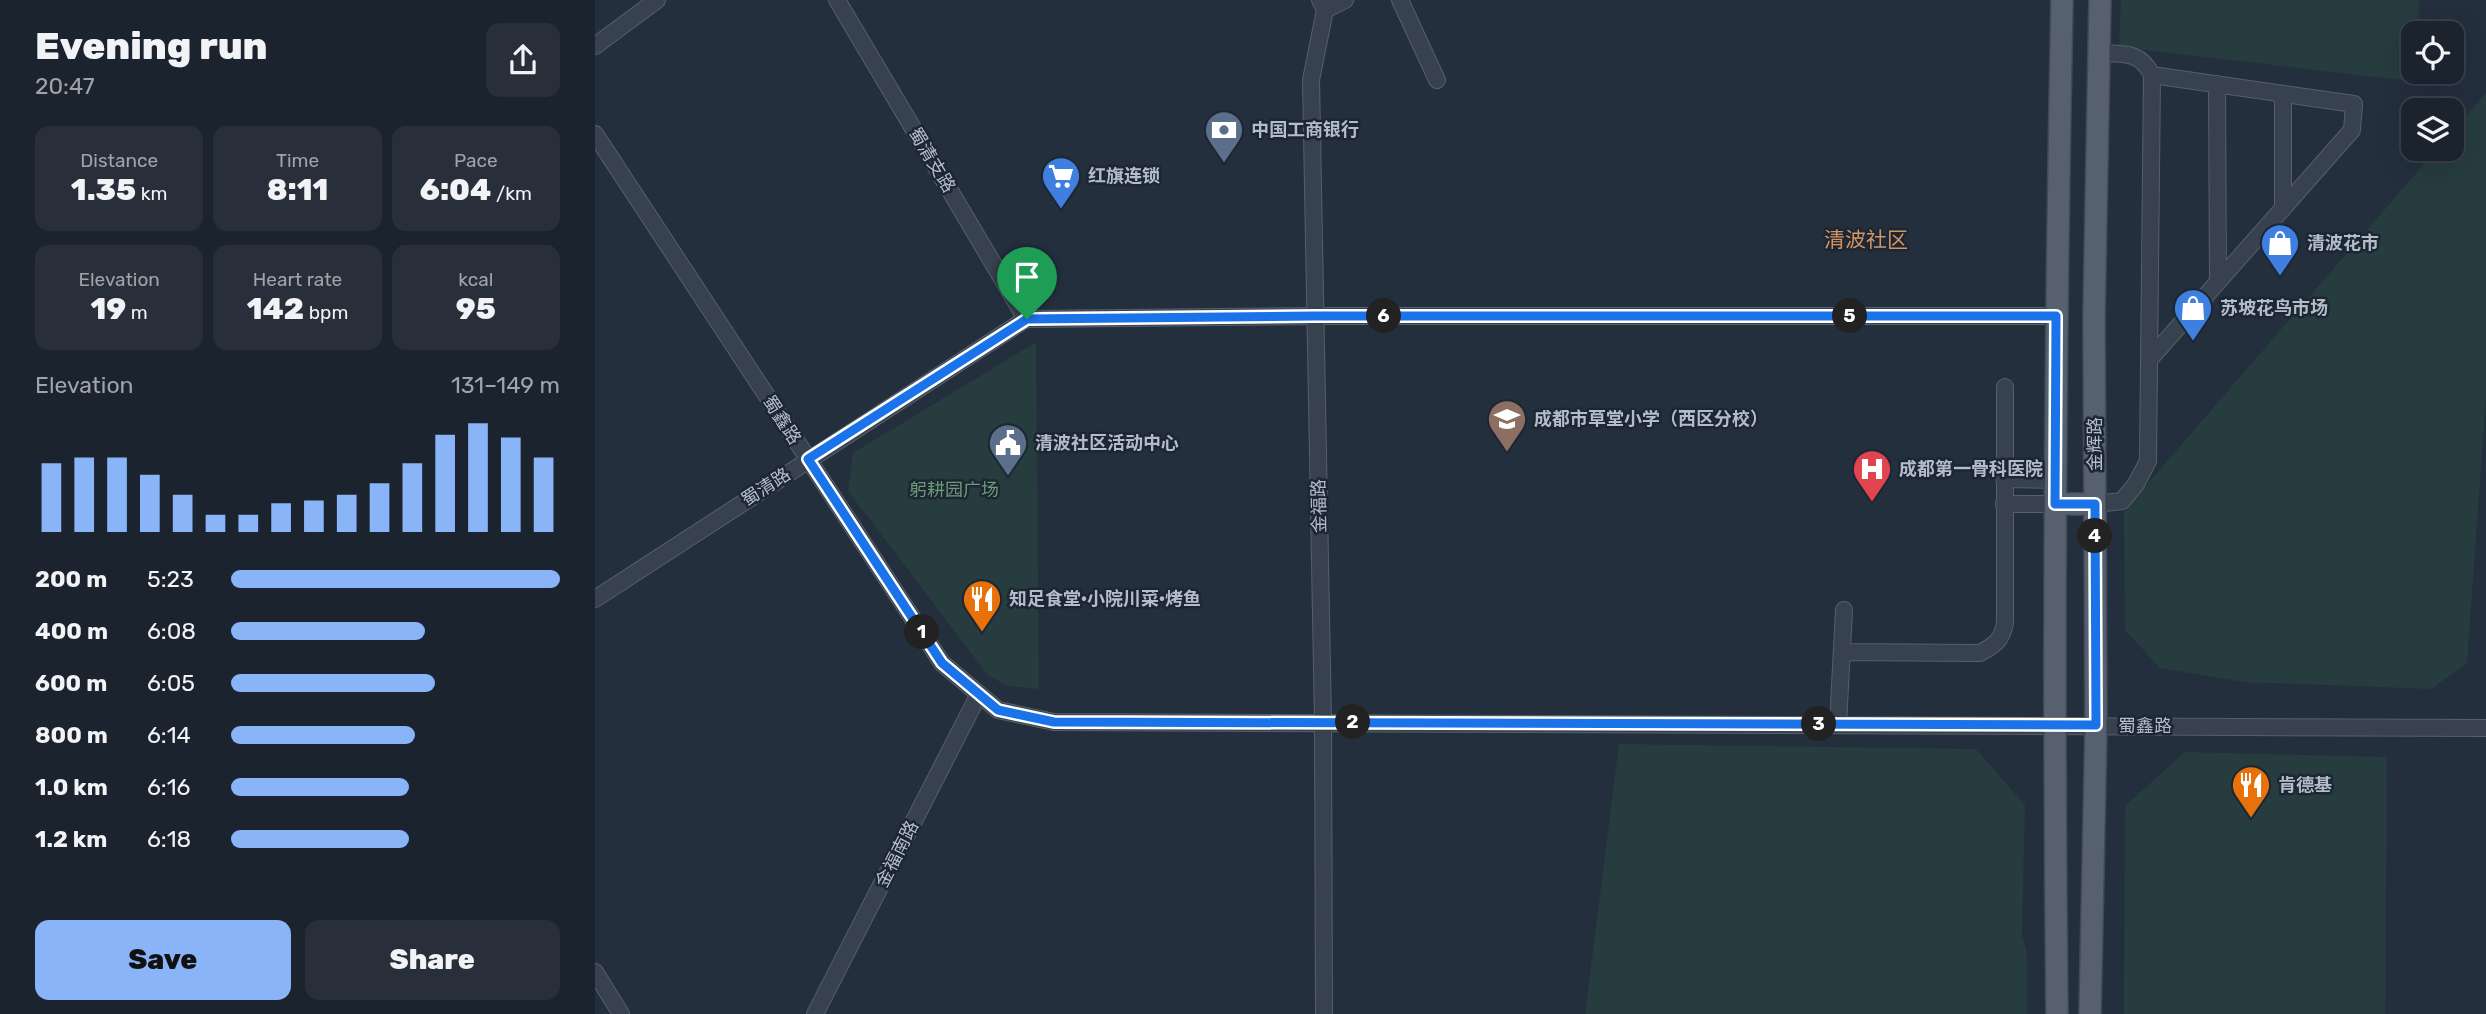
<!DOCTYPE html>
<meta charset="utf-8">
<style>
:root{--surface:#1b232e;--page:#282f3a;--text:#f1f3f6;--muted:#a0a4aa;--line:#39404a;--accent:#8ab4f8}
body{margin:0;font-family:Rubik,"Noto Sans SC",sans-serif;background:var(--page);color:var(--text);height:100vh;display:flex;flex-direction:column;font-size:26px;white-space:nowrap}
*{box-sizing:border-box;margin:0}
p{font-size:23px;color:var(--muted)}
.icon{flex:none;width:38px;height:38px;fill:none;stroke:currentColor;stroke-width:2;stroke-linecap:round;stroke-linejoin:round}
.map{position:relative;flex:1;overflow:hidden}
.panel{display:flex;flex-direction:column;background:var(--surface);width:595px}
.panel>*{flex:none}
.controls{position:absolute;left:1806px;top:21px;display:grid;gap:14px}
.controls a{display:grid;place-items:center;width:63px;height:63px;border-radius:14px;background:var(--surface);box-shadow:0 7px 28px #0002,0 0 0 2px var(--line);font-size:35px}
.pin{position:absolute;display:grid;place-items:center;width:60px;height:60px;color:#fff;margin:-72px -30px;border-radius:50% 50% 50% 0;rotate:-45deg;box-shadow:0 0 7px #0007}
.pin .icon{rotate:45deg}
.km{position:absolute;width:35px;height:35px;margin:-18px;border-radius:50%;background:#222;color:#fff;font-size:19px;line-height:35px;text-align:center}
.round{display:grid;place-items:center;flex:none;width:74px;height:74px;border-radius:14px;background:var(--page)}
.head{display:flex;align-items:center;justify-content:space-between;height:119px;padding:0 35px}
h1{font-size:38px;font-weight:800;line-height:52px}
.metrics{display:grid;grid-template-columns:repeat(3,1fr);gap:10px;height:119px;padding:7px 35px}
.metrics div{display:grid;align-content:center;border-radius:14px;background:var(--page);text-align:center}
.metrics b{font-size:30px;font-weight:800}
.metrics small{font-size:19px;font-weight:400}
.metrics p{font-size:19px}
.chart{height:196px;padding:14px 35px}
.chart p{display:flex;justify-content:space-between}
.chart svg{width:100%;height:126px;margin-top:7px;stroke:var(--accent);stroke-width:6}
.primary-button{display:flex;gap:14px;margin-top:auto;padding:14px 35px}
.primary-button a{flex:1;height:80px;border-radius:14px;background:var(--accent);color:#111;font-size:28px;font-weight:800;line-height:80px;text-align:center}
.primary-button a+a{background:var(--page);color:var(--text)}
ul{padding:0 35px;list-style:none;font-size:23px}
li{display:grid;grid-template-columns:112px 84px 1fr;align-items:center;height:52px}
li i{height:18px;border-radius:9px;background:var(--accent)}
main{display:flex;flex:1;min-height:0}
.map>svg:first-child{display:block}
.green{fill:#263c3f}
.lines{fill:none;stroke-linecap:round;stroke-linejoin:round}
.minor-casing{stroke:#565f6c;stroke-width:18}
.major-casing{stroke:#414a57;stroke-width:24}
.minor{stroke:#38414e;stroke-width:16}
.major{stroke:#56606e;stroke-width:21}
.route-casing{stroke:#fff;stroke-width:14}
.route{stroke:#1a73e8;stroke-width:9}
.labels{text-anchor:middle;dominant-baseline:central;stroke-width:5;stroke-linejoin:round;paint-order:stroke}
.poi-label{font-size:18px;font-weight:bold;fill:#b4bcc9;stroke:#1d2633;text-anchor:start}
.street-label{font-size:18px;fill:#b4bcc9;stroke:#1d2633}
.park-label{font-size:18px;fill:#6b9a76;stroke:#1d2633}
.quarter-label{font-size:21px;fill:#d59563;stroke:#1d2633}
</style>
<main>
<section class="panel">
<div class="head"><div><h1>Evening run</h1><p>20:47</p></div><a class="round"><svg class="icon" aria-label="share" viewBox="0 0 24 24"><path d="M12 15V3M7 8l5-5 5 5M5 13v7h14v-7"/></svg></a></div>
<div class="metrics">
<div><p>Distance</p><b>1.35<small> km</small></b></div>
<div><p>Time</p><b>8:11</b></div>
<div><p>Pace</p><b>6:04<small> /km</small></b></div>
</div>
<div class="metrics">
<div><p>Elevation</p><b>19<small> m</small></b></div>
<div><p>Heart rate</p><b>142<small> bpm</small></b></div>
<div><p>kcal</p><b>95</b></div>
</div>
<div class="chart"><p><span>Elevation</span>131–149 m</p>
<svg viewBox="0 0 160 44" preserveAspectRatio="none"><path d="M5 44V20M15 44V18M25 44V18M35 44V24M45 44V31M55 44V38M65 44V38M75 44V34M85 44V33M95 44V31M105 44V27M115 44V20M125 44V10M135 44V6M145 44V11M155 44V18"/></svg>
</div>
<ul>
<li><b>200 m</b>5:23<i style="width:100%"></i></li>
<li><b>400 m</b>6:08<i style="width:59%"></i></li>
<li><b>600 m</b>6:05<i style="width:62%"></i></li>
<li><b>800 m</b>6:14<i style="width:56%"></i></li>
<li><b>1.0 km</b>6:16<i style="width:54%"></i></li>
<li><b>1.2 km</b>6:18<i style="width:54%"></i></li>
</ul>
<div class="primary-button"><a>Save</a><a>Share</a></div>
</section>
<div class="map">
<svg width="1891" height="1014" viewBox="0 0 1891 1014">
<rect width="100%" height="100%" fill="#242f3e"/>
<path class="green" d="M1526 0H1824V33H1818V72H1823V82L1524 47Z
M1891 93V398L1872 663 1836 689 1648 682 1565 668 1530 630 1529 511 1842 149H1857V132Z
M441 342 444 689 412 686 393 675 253 491 258 453Z
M1024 744 1381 749 1430 805 1427 935 1432 954V1014H990Z
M1590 752 1792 757 1790 1014H1529L1530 806Z"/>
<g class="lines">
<g class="minor-casing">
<path id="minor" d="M242 0 431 319
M725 0 730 10 716 80 728 722 729 1014
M805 0 842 80
M730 10 750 0
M0 46 62 0
M1622 84 1623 282
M1688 94V209
M0 134 347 663 403 710 459 722 1891 728
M1554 360 1757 130 1759 104 1557 75
M1409 479 1460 480
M1409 504H1460
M1500 504 1527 501 1541 484 1553 461 1557 75C1545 51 1529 54 1504 53
M0 599 431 319 720 316H1461
M1247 652 1385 653C1400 645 1407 640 1410 623V387
M1243 724 1249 610
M0 972 26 1014
M220 1014 384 694"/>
</g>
<g class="major-casing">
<path id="major" d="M1460 504H1500
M1462 1014C1458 676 1460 338 1467 0
M1495 1014 1501 725 1499 316 1505 0"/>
</g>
<use href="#minor" class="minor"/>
<use href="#major" class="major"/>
</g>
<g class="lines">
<g class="route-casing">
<path id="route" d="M720 316H1461L1460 504H1500L1501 725 459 722 403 710 347 663 213 459 432 319Z"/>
</g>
<use href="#route" class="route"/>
</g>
<defs>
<g id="bank-pin" transform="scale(2.0125)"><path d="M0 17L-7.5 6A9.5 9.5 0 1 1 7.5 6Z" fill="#5c6f8a" stroke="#1d2633"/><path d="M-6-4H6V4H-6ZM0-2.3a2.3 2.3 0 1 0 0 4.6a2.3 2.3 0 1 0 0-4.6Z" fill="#fff"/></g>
<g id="supermarket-pin" transform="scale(2.0125)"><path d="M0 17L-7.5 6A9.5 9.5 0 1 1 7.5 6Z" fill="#3f7fe0" stroke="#1d2633"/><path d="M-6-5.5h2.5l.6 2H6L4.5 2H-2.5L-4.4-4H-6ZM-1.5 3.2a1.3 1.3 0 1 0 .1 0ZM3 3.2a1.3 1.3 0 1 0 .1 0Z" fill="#fff"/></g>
<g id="shop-pin" transform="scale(2.0125)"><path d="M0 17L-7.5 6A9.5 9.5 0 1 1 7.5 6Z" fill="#3f7fe0" stroke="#1d2633"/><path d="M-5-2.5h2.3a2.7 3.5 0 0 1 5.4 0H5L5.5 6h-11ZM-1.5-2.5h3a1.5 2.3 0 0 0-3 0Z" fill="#fff"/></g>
<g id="school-pin" transform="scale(2.0125)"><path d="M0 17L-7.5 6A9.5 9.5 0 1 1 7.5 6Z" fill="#8d6e63" stroke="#1d2633"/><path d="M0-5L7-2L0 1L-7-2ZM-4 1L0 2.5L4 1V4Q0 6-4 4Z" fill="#fff"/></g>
<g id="civic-pin" transform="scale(2.0125)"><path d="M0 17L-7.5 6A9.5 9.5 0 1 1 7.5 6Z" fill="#5c6f8a" stroke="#1d2633"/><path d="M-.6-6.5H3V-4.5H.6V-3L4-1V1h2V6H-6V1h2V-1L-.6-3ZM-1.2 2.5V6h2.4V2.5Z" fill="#fff"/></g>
<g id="hospital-pin" transform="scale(2.0125)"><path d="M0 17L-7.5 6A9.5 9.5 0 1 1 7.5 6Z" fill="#e0444e" stroke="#1d2633"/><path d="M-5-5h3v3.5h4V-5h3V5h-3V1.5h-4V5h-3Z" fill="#fff"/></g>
<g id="restaurant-pin" transform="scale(2.0125)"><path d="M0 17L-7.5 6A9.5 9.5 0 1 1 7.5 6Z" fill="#e8710a" stroke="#1d2633"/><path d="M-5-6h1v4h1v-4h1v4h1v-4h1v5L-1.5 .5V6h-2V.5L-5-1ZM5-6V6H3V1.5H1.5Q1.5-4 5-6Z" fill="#fff"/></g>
</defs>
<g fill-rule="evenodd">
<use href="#bank-pin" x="629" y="130"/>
<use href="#supermarket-pin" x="466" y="176"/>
<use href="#shop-pin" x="1685" y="243"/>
<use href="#shop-pin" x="1598" y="308"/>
<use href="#school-pin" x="912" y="419"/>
<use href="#civic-pin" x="413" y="443"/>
<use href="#hospital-pin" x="1277" y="469"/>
<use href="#restaurant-pin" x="387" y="599"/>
<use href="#restaurant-pin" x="1656" y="785"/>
</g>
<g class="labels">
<g class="poi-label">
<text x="656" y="130">中国工商银行</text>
<text x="493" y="176">红旗连锁</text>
<text x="1712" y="243">清波花市</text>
<text x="1625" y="308">苏坡花鸟市场</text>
<text x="939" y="419">成都市草堂小学（西区分校）</text>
<text x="440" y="443">清波社区活动中心</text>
<text x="1304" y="469">成都第一骨科医院</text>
<text x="414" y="599">知足食堂·小院川菜·烤鱼</text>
<text x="1683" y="785">肯德基</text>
</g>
<g class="street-label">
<text transform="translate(337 160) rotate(59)">蜀清支路</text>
<text transform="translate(187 420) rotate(57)">蜀鑫路</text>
<text transform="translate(1500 444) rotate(-90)">金辉路</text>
<text transform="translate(171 487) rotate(-33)">蜀清路</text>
<text transform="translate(724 506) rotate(-91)">金福路</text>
<text x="1550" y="726">蜀鑫路</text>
<text transform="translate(302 854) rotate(-63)">金福南路</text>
</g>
<g class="park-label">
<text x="359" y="490">躬耕园广场</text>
</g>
<g class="quarter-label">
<text x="1271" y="239">清波社区</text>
</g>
</g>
</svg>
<div class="controls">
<a><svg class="icon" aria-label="locate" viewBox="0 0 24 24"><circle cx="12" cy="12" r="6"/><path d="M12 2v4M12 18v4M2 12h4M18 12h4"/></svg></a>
<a><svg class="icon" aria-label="layers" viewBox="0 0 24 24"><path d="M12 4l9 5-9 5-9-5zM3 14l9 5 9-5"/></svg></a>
</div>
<div class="pin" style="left:432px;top:319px;background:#1e9e55"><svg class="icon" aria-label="arrive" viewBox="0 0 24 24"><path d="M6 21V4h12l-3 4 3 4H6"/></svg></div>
<b class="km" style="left:327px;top:632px">1</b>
<b class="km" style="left:758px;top:722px">2</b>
<b class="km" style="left:1224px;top:724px">3</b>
<b class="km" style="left:1500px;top:536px">4</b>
<b class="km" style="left:1255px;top:316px">5</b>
<b class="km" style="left:789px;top:316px">6</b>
</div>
</main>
